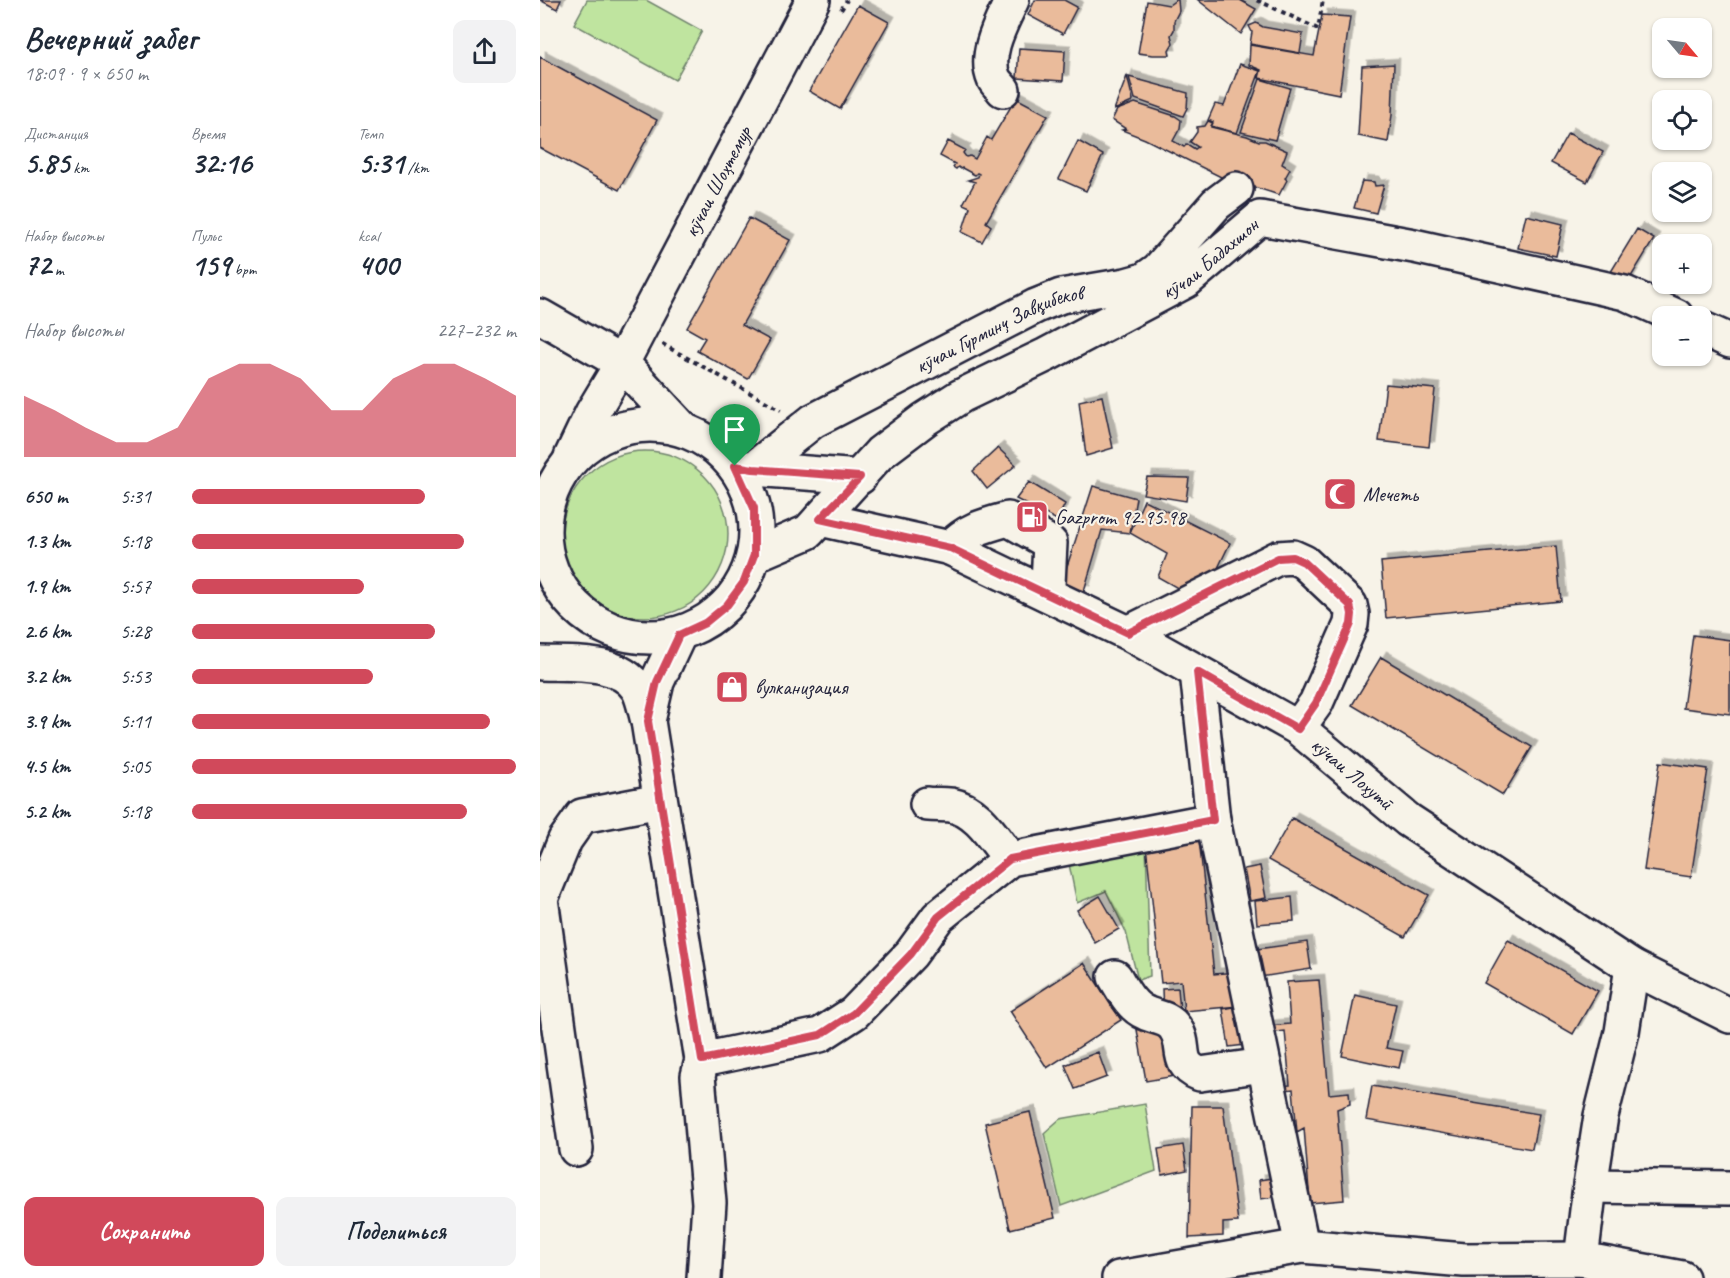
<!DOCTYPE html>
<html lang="ru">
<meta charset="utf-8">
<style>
:root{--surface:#fff;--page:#f2f2f3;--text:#1f2937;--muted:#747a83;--accent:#d1495b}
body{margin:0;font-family:Caveat,sans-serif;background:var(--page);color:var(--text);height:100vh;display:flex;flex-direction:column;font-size:22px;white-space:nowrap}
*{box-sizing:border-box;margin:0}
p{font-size:20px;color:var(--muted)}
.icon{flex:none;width:33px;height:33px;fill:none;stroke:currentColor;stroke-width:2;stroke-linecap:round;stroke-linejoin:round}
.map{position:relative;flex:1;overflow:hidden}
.side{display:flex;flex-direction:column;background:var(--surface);width:540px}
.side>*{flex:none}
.needle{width:39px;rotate:119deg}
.tools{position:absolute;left:1112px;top:18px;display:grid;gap:12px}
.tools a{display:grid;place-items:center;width:60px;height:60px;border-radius:12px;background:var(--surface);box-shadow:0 2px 4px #0004;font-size:30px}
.pin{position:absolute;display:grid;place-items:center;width:51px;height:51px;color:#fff;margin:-62px -26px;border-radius:50% 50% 50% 0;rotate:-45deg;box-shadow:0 0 6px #0007}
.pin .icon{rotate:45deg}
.round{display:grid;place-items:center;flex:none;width:63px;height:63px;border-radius:12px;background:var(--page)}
.headline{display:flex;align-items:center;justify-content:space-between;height:102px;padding:0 24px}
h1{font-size:33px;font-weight:600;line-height:45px}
.figures{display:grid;grid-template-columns:repeat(3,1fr);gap:9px;height:102px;padding:6px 24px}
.figures div{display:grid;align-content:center}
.figures b{font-size:30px;font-weight:600}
.figures small{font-size:16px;font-weight:400}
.figures p{font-size:16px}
.chart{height:168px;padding:12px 24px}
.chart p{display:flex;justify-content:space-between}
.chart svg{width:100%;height:108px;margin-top:6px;fill:var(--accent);opacity:.7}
.action{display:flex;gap:12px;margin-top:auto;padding:12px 24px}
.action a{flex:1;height:69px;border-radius:12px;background:var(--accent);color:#fff;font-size:24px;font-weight:600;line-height:69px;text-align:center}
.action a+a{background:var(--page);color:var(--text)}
ul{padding:0 24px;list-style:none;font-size:20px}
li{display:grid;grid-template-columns:96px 72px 1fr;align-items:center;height:45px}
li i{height:15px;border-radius:8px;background:var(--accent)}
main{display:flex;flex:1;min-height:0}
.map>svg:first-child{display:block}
.green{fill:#bfe49f;stroke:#70836d;stroke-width:1.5}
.building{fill:#eabb9b;stroke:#22223b;stroke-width:1.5;filter:url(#shadow)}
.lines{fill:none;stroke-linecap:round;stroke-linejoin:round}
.minor-casing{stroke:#22223b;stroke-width:38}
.major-casing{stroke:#22223b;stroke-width:38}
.path{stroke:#22223b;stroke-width:4;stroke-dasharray:4.5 4.5;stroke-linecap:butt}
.minor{stroke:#f7f3e8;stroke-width:33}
.major{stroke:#f7f3e8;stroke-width:33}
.route-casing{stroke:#fff;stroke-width:12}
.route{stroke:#d1495b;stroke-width:8}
.labels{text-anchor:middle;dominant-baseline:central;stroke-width:4.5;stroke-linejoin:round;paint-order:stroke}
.street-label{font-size:21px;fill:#22223b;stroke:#f7f3e8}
.poi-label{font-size:21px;fill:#22223b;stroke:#f7f3e8;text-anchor:start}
</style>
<main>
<section class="side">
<div class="headline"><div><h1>Вечерний забег</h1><p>18:09 · 9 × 650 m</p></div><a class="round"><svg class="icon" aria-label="share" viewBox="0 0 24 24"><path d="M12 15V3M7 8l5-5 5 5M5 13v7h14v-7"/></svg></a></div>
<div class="figures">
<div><p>Дистанция</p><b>5.85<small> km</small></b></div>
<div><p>Время</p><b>32:16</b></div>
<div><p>Темп</p><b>5:31<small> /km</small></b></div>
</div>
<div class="figures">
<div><p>Набор высоты</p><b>72<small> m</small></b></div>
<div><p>Пульс</p><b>159<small> bpm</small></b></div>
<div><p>kcal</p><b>400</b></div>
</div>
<div class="chart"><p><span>Набор высоты</span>227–232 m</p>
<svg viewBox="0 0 160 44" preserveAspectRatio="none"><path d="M0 44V19L10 25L20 32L30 38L40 38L50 32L60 12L70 6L80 6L90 12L100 25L110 25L120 12L130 6L140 6L150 12L160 19V44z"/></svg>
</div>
<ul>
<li><b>650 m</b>5:31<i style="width:72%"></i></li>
<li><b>1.3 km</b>5:18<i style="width:84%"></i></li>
<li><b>1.9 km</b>5:57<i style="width:53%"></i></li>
<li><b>2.6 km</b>5:28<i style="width:75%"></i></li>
<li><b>3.2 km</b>5:53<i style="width:56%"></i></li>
<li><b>3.9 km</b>5:11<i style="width:92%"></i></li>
<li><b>4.5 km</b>5:05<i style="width:100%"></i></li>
<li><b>5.2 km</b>5:18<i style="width:85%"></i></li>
</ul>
<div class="action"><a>Сохранить</a><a>Поделиться</a></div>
</section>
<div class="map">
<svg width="1190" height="1278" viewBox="0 0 1190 1278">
<defs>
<filter id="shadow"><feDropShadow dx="5.5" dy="-5.5" stdDeviation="0" flood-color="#0004"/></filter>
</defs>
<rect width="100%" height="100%" fill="#f7f3e8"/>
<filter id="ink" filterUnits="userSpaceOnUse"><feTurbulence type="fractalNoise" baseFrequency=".0167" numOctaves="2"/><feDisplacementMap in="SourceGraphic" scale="12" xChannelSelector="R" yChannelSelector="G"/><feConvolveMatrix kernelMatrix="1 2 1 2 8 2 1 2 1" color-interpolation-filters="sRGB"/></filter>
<g filter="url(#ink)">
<path class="green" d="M47 0H106L162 31 135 80 34 24Z
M22 534a83 83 0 1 1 166 0a83 83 0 1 1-166 0Z
M606 844 610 976 598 980 586 932 566 891 537 903 529 864Z
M605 1104 616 1171 521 1206 504 1133 520 1119Z"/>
<path class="building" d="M0 0H21L17 9Z
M495 0H524L537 7 523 34 488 15Z
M636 0H638L639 11 634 21V30L631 35 633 43 629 50 630 55H613L598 53 607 1 629 5Z
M658 0H700L716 9 701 34Z
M318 5 349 22 300 109 269 91Z
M782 15 810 17 799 94 719 78 721 70 709 65 710 45 774 56Z
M716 23 723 27 763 34 760 53 710 44 712 32 709 26Z
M479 48 525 51 523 81 477 78Z
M0 57 117 120 79 190 0 148Z
M700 64 720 71 697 133 671 126 673 122 668 120 675 104 684 106Z
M854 64 852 115 848 142 818 136 822 66Z
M587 76 593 100 592 102 574 110Z
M589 77 648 93 647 108 643 116 595 99Z
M720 79 750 88 735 140 701 132Z
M476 98 508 115 446 222 451 226 442 242 422 232 430 207 423 204 435 182 428 180 438 177 439 174 437 173 435 175 422 168 421 169 418 167 416 169 413 167 415 164 400 156 408 141 425 150 423 153 426 157 430 156 435 159 447 137 451 140Z
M595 103 635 116 641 120 640 128 633 141 644 147 647 144 655 149 658 147 650 142 657 132V127L665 126 668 121 673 123 671 127 707 136 719 141H725L747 151 742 164 750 169 745 178 747 180 739 195 708 185H697L605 139 582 130 586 129 572 120 577 110Z
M1028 133 1063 152 1047 182 1011 163Z
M538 141 563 155 546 191 519 179Z
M822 181 834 182 835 186 844 185 836 213 814 208Z
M986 215 1023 224 1016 256 978 248Z
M209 218 250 240 202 325 230 340 208 379 157 351 165 338 147 328Z
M1097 229 1114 239 1086 285 1069 275Z
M846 384 895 389 889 447 839 441Z
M562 396 573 448 546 456 539 401Z
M458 448 476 465 447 489 433 471Z
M607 477 649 478 646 501 603 494Z
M489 482 525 504 517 520 476 499Z
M553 486 596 498 590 533 562 530 544 591 521 585Z
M604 500 690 543 677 570 641 590 618 577 627 554 590 533Z
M1016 546 1021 601 846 618 841 562Z
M1153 635 1190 640V714L1143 708Z
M841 657 992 747 963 795 812 705Z
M1120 762 1168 769 1151 877 1104 870Z
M752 818 889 895 865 937 728 860Z
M658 830 674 974 696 972 699 1006 644 1011 641 981 621 983 605 836Z
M720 866 726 898 710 901 704 869Z
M560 896 579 929 555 943 537 910Z
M752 897 754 921 717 924 715 901Z
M968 940 1058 991 1033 1034 944 983Z
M767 942 771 969 714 978 710 950Z
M544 963 581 1020 507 1068 470 1011Z
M779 980 789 1094 809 1092 810 1104 797 1109 804 1200 770 1203 764 1128 757 1132 753 1089 738 1091 737 1086 750 1085 745 1031 728 1033 727 1026 750 1024 747 982Z
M638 988 640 1011 623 1013 622 989Z
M815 995 856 1004 846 1048 863 1051 859 1068 802 1056Z
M699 1006 705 1045 689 1047 683 1009Z
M596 1024 626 1027 635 1076 606 1081Z
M558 1052 567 1077 535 1089 525 1065Z
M832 1086 999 1114 992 1149 826 1120Z
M652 1106H683L698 1222 683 1223V1236L649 1238Z
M490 1112 515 1218 470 1229 445 1123Z
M643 1145 647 1170 622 1175 618 1149Z
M745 1176 748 1195 721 1199 719 1180Z"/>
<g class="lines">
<g class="minor-casing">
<g id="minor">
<path d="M463 90C460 86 456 83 454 79 443 54 462 22 472 0"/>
<path d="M0 316 82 363"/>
<path id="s1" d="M213 469 273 421 496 306 521 296 586 285 604 280 618 270 676 204 696 189"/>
<path id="s2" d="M280 519 410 548 588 633 758 728 868 820 1092 967 1190 1016"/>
<path d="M410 548C426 530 446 525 468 519L510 543 508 584 505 593"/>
<path d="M588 633 738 558 753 557 764 562 810 605 812 614 811 624 776 703 758 728"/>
<path d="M139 635 117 682 108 721 162 1060 158 1076 169 1203 164 1278"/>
<path d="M657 672 673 820 762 1246"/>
<path d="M387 804C395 805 403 804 411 805 438 810 454 839 470 859"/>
<path d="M575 977C583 990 591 1007 606 1013 616 1018 628 1017 635 1028 648 1046 633 1063 660 1074L724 1065"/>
<path d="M162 1060 280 1035 314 1013 371 954 398 917 470 859 673 820"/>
<path d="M36 1149 1 899 25 840 42 816 120 801"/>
<path d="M1050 1186 1190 1188"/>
<path d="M1041 1259 1050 1186 1061 1116 1082 1032 1092 967"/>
<path d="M579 1278 762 1246 924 1260 1041 1259 1142 1278"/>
</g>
</g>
<g class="major-casing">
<g id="major">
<path d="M1161 328 1190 341"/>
<path d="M82 363 143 429"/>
<circle cx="110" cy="531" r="106"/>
<path id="s3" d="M31 457 52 413 82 363 273 0"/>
<path d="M195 466 213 469 320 477"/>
<path id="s4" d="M214 555 268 532 340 453 385 419 421 396 506 355 646 281 720 218 874 246 1085 293 1136 316"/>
<path d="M1 663C31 664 79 659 98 689 103 698 105 711 108 721"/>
</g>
</g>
<path class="path" d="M717 0 778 29 783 0
M301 10 307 0
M125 343 124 345 241 410"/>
<use href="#minor" class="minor"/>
<use href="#major" class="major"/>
</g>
</g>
<g class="lines" filter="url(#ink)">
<g class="route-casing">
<path id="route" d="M195 466 213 469 320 477 280 519 410 548 588 633 738 558 753 557 764 562 810 605 812 614 811 624 776 703 758 729 657 672 673 820 470 859 398 917 371 954 314 1013 280 1035 162 1060 108 721 117 682 139 635 165 623 187 605 204 582 214 555V508Z"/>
</g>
<use href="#route" class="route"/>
</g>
<defs>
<g id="mosque-square" transform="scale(1.725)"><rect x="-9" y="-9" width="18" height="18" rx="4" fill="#d1495b" stroke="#f7f3e8"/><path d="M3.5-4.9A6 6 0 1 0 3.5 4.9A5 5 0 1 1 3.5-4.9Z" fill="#fff"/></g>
<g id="fuel-square" transform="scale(1.725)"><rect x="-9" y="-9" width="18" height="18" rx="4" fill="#d1495b" stroke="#f7f3e8"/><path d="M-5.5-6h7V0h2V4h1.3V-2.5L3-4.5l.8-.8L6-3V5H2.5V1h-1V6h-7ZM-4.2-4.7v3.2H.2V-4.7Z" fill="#fff"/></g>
<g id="shop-square" transform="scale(1.725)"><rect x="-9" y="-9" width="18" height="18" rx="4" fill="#d1495b" stroke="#f7f3e8"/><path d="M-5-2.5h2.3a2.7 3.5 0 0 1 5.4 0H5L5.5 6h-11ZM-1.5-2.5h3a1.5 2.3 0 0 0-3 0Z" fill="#fff"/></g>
</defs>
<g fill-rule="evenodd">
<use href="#mosque-square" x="800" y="494"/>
<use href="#fuel-square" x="492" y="517"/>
<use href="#shop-square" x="192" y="687"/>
</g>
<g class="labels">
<g class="street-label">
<text stroke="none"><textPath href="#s3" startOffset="312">кӯчаи Шоҳтемур</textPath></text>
<text stroke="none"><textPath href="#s4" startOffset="550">кӯчаи Бадахшон</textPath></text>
<text stroke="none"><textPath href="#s1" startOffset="285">кӯчаи Гурминҷ Завқибеков</textPath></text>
<text stroke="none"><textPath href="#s2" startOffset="596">кӯчаи Лоҳутӣ</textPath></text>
</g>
<g class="poi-label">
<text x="823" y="494">Мечеть</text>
<text x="515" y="517">Gazprom 92.95.98</text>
<text x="215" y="687">вулканизация</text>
</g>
</g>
</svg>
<div class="tools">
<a><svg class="needle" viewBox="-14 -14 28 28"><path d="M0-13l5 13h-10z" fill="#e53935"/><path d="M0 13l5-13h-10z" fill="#747a83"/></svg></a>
<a><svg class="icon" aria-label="locate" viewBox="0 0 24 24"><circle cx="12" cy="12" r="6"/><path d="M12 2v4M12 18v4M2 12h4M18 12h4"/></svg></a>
<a><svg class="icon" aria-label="layers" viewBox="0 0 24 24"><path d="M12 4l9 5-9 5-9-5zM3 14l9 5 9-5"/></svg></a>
<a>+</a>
<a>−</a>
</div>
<div class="pin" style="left:195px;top:466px;background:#1e9e55"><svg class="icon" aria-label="arrive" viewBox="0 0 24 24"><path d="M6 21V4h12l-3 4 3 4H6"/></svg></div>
</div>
</main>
